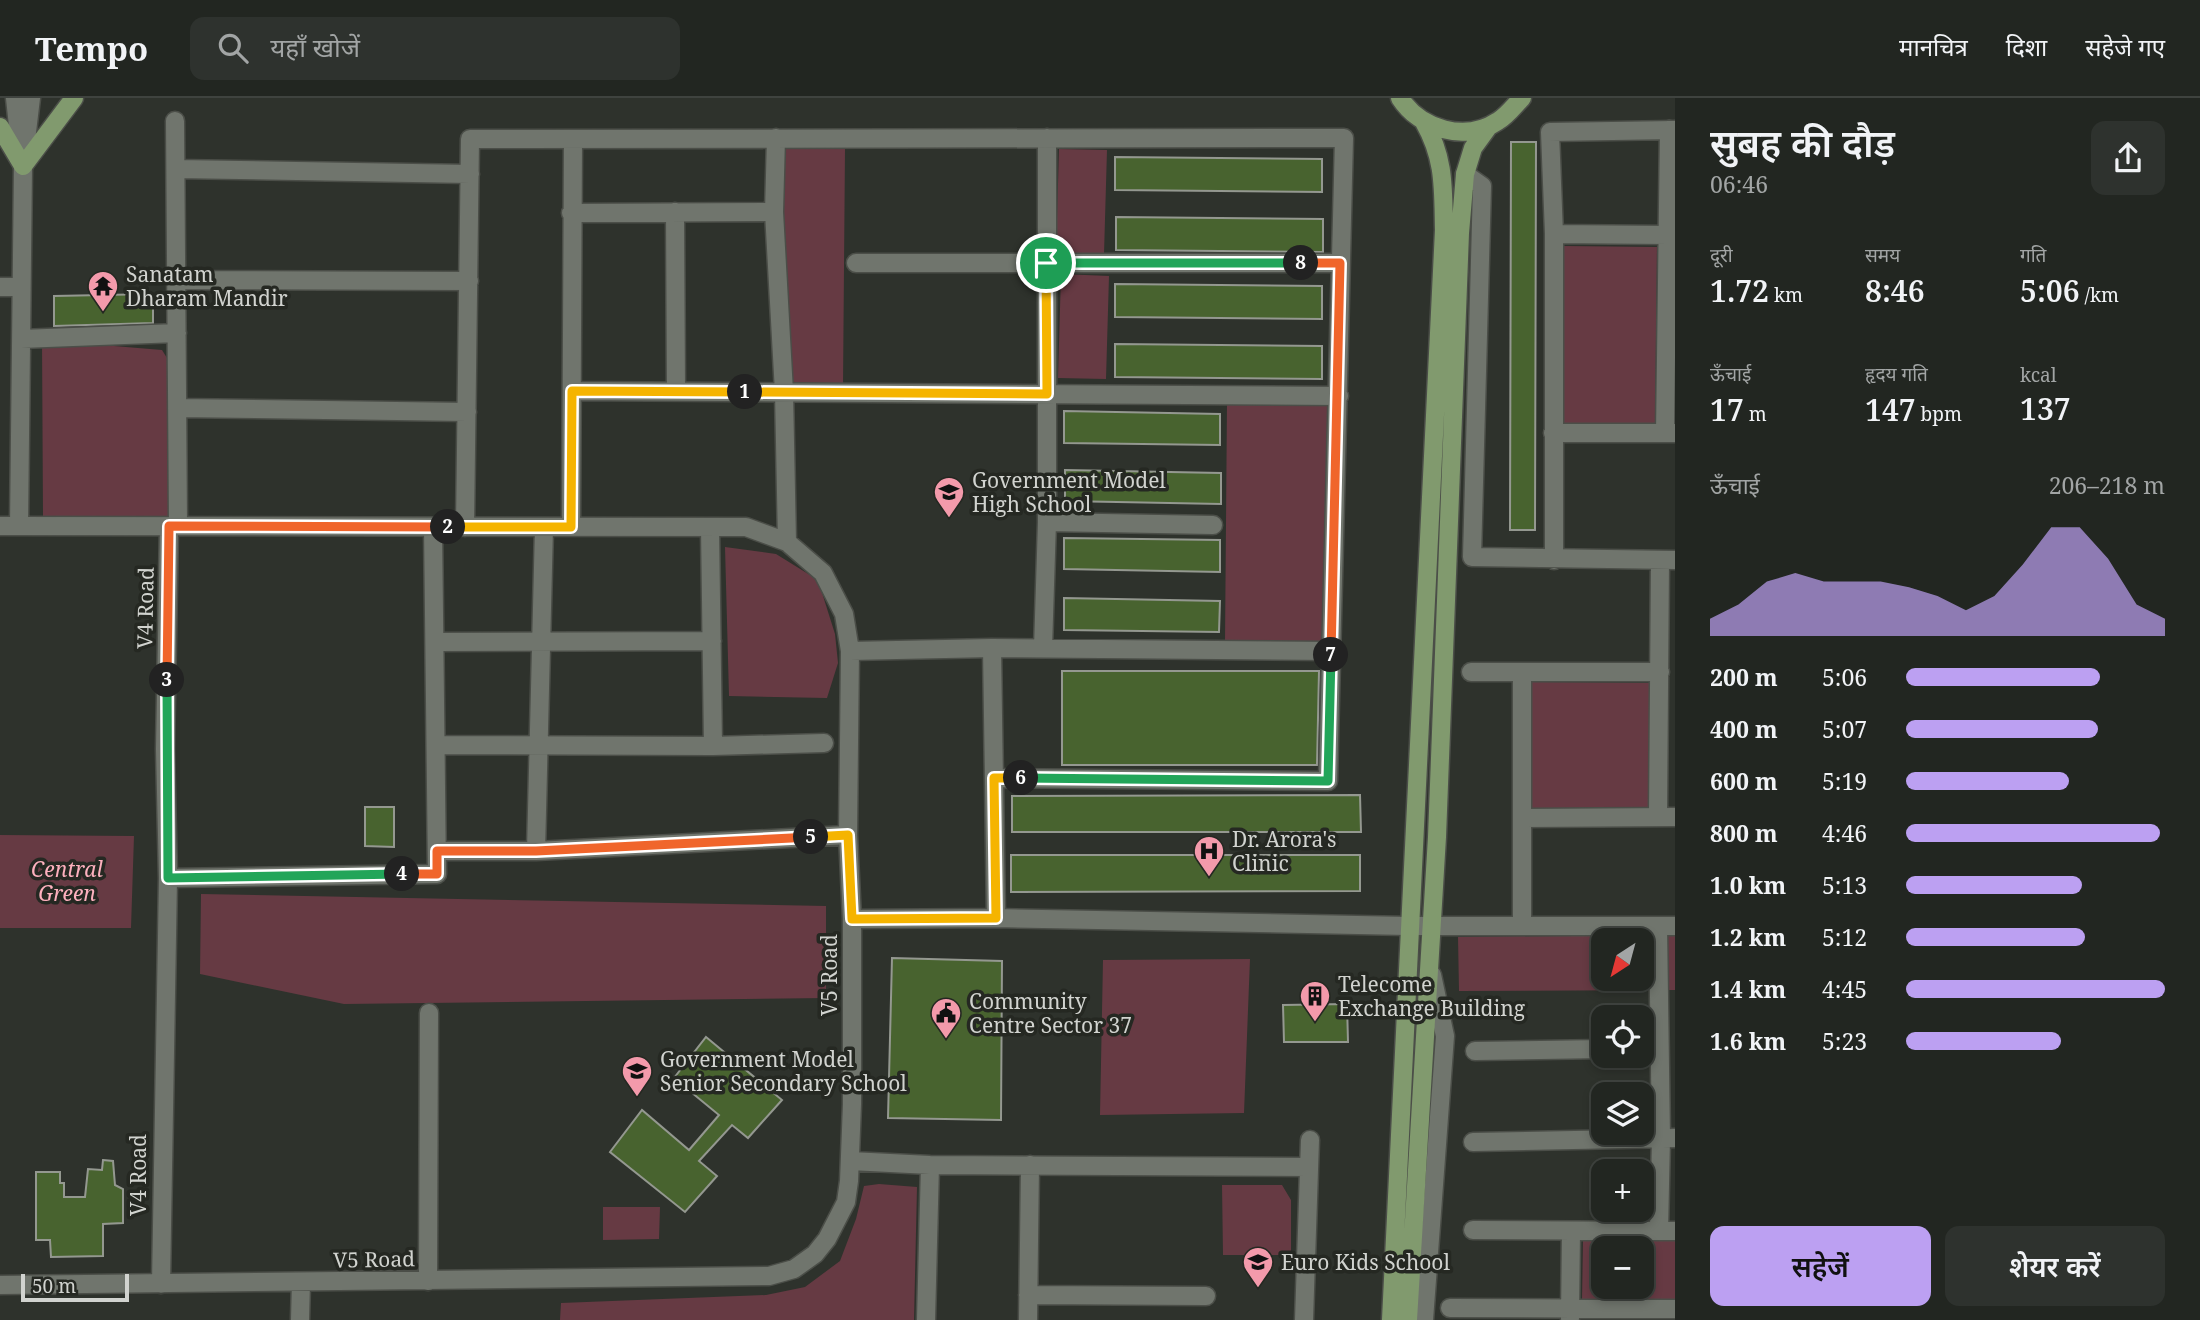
<!DOCTYPE html>
<html lang="hi">
<meta charset="utf-8">
<style>
:root{--surface:#222621;--page:#2e322e;--text:#f1f3f6;--muted:#a2a5a5;--line:#3f433f;--accent:#bca0f2}
body{margin:0;font-family:"Noto Serif","Noto Sans Devanagari",serif;background:var(--page);color:var(--text);height:100vh;display:flex;flex-direction:column;font-size:26px;white-space:nowrap}
*{box-sizing:border-box;margin:0}
p{font-size:23px;color:var(--muted)}
.icon{flex:none;width:38px;height:38px;fill:none;stroke:currentColor;stroke-width:2;stroke-linecap:round;stroke-linejoin:round}
.map{position:relative;flex:1;overflow:hidden}
.panel{display:flex;flex-direction:column;background:var(--surface);width:525px}
.panel>*{flex:none}
.needle{width:46px;rotate:216deg}
.fabs{position:absolute;left:1591px;top:830px;display:grid;gap:14px}
.fabs a{display:grid;place-items:center;width:63px;height:63px;border-radius:14px;background:var(--surface);box-shadow:0 4px 10px #0003,0 0 0 2px var(--line);font-size:35px}
.scale{position:absolute;left:21px;bottom:18px;width:108px;box-sizing:border-box;padding-left:7px;border:4px solid #d1d3cf;border-top:0;font-size:19px;line-height:24px;white-space:nowrap;color:#d1d3cf;-webkit-text-stroke:5px #252822;paint-order:stroke}
.pin{position:absolute;display:grid;place-items:center;width:60px;height:60px;color:#fff;margin:-30px;border:4px solid #fff;border-radius:50%;box-shadow:0 2px 7px #0007}
.km{position:absolute;width:35px;height:35px;margin:-18px;border-radius:50%;background:#222;color:#fff;font-size:19px;line-height:35px;text-align:center}
.round{display:grid;place-items:center;flex:none;width:74px;height:74px;border-radius:14px;background:var(--page)}
.headline{display:flex;align-items:center;justify-content:space-between;height:119px;padding:0 35px}
h1{font-size:38px;font-weight:600;line-height:52px}
.stats{display:grid;grid-template-columns:repeat(3,1fr);gap:10px;height:119px;padding:7px 35px}
.stats div{display:grid;align-content:center}
.stats b{font-size:30px;font-weight:600}
.stats small{font-size:19px;font-weight:400}
.stats p{font-size:19px}
.chart{height:196px;padding:14px 35px}
.chart p{display:flex;justify-content:space-between}
.chart svg{width:100%;height:126px;margin-top:7px;fill:var(--accent);opacity:.7}
.action{display:flex;gap:14px;margin-top:auto;padding:14px 35px}
.action a{flex:1;height:80px;border-radius:14px;background:var(--accent);color:#111;font-size:28px;font-weight:600;line-height:80px;text-align:center}
.action a+a{background:var(--page);color:var(--text)}
ul{padding:0 35px;list-style:none;font-size:23px}
li{display:grid;grid-template-columns:112px 84px 1fr;align-items:center;height:52px}
li i{height:18px;border-radius:9px;background:var(--accent)}
header{display:flex;align-items:center;gap:42px;box-sizing:border-box;height:98px;padding:0 35px;background:var(--surface);border-bottom:2px solid var(--line)}
header strong{font-size:33px}
nav{display:flex;gap:38px;margin-inline-start:auto;font-size:24px}
.search{width:490px;height:63px;background:var(--page);display:flex;align-items:center;gap:18px;box-sizing:border-box;padding:0 24px;border-radius:14px;color:var(--muted);font-size:26px}
main{display:flex;flex:1;min-height:0}
.map>svg:first-child{display:block}
.green{fill:#663a43;fill-rule:evenodd}
.building{fill:#48632f;stroke:#949890;stroke-width:2}
.lines{fill:none;stroke-linecap:round;stroke-linejoin:round}
.minor-casing{stroke:#4b4e48;stroke-width:21}
.major-casing{stroke:#4b4e48;stroke-width:21}
.minor{stroke:#70756d;stroke-width:18}
.major{stroke:#819a6e;stroke-width:18}
.split-1-casing{stroke:#fff;stroke-width:14}
.split-2-casing{stroke:#fff;stroke-width:14}
.split-3-casing{stroke:#fff;stroke-width:14}
.split-4-casing{stroke:#fff;stroke-width:14}
.split-5-casing{stroke:#fff;stroke-width:14}
.split-6-casing{stroke:#fff;stroke-width:14}
.split-7-casing{stroke:#fff;stroke-width:14}
.split-8-casing{stroke:#fff;stroke-width:14}
.split-9-casing{stroke:#fff;stroke-width:14}
.split-1{stroke:#f5b400;stroke-width:9}
.split-2{stroke:#f5b400;stroke-width:9}
.split-3{stroke:#f0652b;stroke-width:9}
.split-4{stroke:#22a559;stroke-width:9}
.split-5{stroke:#f0652b;stroke-width:9}
.split-6{stroke:#f5b400;stroke-width:9}
.split-7{stroke:#22a559;stroke-width:9}
.split-8{stroke:#f0652b;stroke-width:9}
.split-9{stroke:#22a559;stroke-width:9}
.labels{text-anchor:middle;dominant-baseline:central;stroke-width:7;stroke-linejoin:round;paint-order:stroke}
.poi-label{font-size:21px;fill:#d1d3cf;stroke:#252822;text-anchor:start}
.street-label{font-size:21px;fill:#d1d3cf;stroke:#252822}
.park-label{font-size:21px;font-style:italic;fill:#fdb0be;stroke:#252822}
</style>
<header>
<strong>Tempo</strong>
<div class="search"><svg class="icon" aria-label="search" viewBox="0 0 24 24"><circle cx="10" cy="10" r="6"/><path d="M15 15l6 6"/></svg>यहाँ खोजें</div>
<nav><a>मानचित्र</a><a>दिशा</a><a>सहेजे गए</a></nav>
</header>
<main>
<div class="map">
<svg width="1675" height="1222" viewBox="0 0 1675 1222">
<rect width="100%" height="100%" fill="#2e322c"/>
<path class="green" d="M783 50 845 51 843 289 781 288Z
M1059 51 1107 52 1104 156 1056 155Z
M1564 148 1657 149 1655 329 1563 328Z
M1061 176 1109 178 1106 281 1058 280Z
M42 242 162 252 167 260 168 274 171 420 43 418Z
M1227 304H1335L1326 547 1225 545Z
M725 449 776 456 818 482 835 536 838 565 827 600 729 598Z
M1531 584 1649 585V712L1531 711Z
M0 737 134 738 131 830H0Z
M201 796 826 808V900L344 906 200 876Z
M1675 837V892L1459 893 1458 839ZM1603 842H1642V880H1603Z
M1250 861 1244 1015 1100 1017 1103 862Z
M879 1086 917 1089 914 1222H560L561 1205 766 1197 805 1189 840 1163 856 1121 864 1088Z
M1222 1087H1282L1291 1102V1157H1223Z
M603 1109H660L659 1141 603 1142Z
M1583 1142 1675 1143V1203L1582 1202ZM1603 1150H1642V1188H1603Z"/>
<path class="building" d="M1511 44H1536L1535 432H1510Z
M1115 59 1322 61V94L1115 92Z
M1116 119 1323 121V154L1116 152Z
M1115 186 1322 188V221L1115 219Z
M153 196V225L54 228V198Z
M1115 246 1322 248V281L1115 279Z
M1064 313 1220 316V347L1064 345Z
M1065 372 1221 375V406L1065 403Z
M1064 440 1220 442V474L1064 471Z
M1064 500 1220 503 1219 534 1064 532Z
M1062 573H1319L1317 667H1062Z
M1360 697 1361 734H1012V698Z
M365 709H394V749L365 748Z
M1011 757H1360V793L1011 794Z
M892 860 1002 863 1001 1022 888 1020Z
M1347 906 1348 944H1284L1283 907Z
M706 939 782 1002 748 1040 732 1027 699 1063 717 1078 685 1114 610 1054 642 1012 689 1052 719 1017 674 980Z
M103 1062 113 1063 115 1087 123 1091V1125L103 1126V1158L51 1159 50 1142H36V1074H60V1085H64V1099H85L88 1071 102 1072Z"/>
<g class="lines">
<g class="minor-casing">
<path id="minor" d="M15 0 19 37
M175 23 178 428
M776 40 774 114 784 294 787 444
M176 71 470 76
M1465 76 1482 88 1472 459 1675 462
M675 114 676 294
M571 115 774 114
M1554 136 1668 137
M856 165H1340
M177 182 469 183
M0 189H21
M21 241 177 235
M572 293 1339 298
M177 310 467 314
M1553 335H1675
M1665 335 1669 32
M1047 424 1213 427
M0 428 746 429 787 444 823 475 844 516 850 553 848 737 852 821V1006L849 1083 846 1104 827 1141 815 1156 794 1171 769 1178 0 1187
M19 428 23 68 31 0
M465 429 470 41 1344 40 1328 683 994 680
M571 429 573 41
M710 429 713 648
M1554 462V136L1550 34 1675 32
M435 544 712 543
M992 550 996 820
M1043 550 1047 424V40
M850 553 992 550 1332 553
M1471 574H1660
M1522 574V828
M437 647 713 648 824 645
M1658 719 1660 462
M1522 720 1675 719
M437 753H536L848 737
M536 753 544 429
M168 780 437 776 433 429
M852 821 996 820 1408 828H1675
M1658 828 1661 1040 1659 1133
M1475 953 1603 951
M1473 1044 1675 1040
M850 1063 930 1067 1309 1069
M1473 1132 1675 1133
M428 1183 429 915
M161 1186 168 780 165 651 169 428
M1028 1197 1206 1198
M1450 1210 1675 1211
M1570 1220 1571 1133
M300 1222 301 1184
M926 1222 930 1067
M1028 1222 1030 1067
M1304 1222 1310 1042
M1424 1222 1445 938 1432 877"/>
</g>
<g class="major-casing">
<path id="major" d="M1400 0C1420 31 1465 45 1498 23 1507 18 1514 8 1522 0
M0 29 23 68 74 0
M1391 1222 1444 132C1443 90 1445 61 1424 24
M1408 1222 1437 739 1460 135 1465 76 1473 50 1489 28"/>
</g>
<use href="#minor" class="minor"/>
<use href="#major" class="major"/>
</g>
<g class="lines">
<g class="split-1-casing">
<path id="split-1" d="M745 294 1047 296 1046 165"/>
</g>
<g class="split-2-casing">
<path id="split-2" d="M448 429H571L572 293 745 294"/>
</g>
<g class="split-3-casing">
<path id="split-3" d="M167 582 169 428 448 429"/>
</g>
<g class="split-4-casing">
<path id="split-4" d="M167 582 168 780 402 776"/>
</g>
<g class="split-5-casing">
<path id="split-5" d="M402 776H437V753H536L811 739"/>
</g>
<g class="split-6-casing">
<path id="split-6" d="M811 739 848 737 852 821 996 820 994 680H1021"/>
</g>
<g class="split-7-casing">
<path id="split-7" d="M1021 680 1328 683 1331 557"/>
</g>
<g class="split-8-casing">
<path id="split-8" d="M1301 165H1340L1331 557"/>
</g>
<g class="split-9-casing">
<path id="split-9" d="M1046 165H1301"/>
</g>
<use href="#split-1" class="split-1"/>
<use href="#split-2" class="split-2"/>
<use href="#split-3" class="split-3"/>
<use href="#split-4" class="split-4"/>
<use href="#split-5" class="split-5"/>
<use href="#split-6" class="split-6"/>
<use href="#split-7" class="split-7"/>
<use href="#split-8" class="split-8"/>
<use href="#split-9" class="split-9"/>
</g>
<defs>
<g id="temple-pin" transform="scale(1.575)"><path d="M0 17L-7.5 6A9.5 9.5 0 1 1 7.5 6Z" fill="#f39aab" stroke="#252822"/><path d="M0-6L5-2H3V0L6.5 2.5H4V6H1.5V3h-3V6H-4V2.5H-6.5L-3 0V-2H-5Z" fill="#111"/></g>
<g id="school-pin" transform="scale(1.575)"><path d="M0 17L-7.5 6A9.5 9.5 0 1 1 7.5 6Z" fill="#f39aab" stroke="#252822"/><path d="M0-5L7-2L0 1L-7-2ZM-4 1L0 2.5L4 1V4Q0 6-4 4Z" fill="#111"/></g>
<g id="hospital-pin" transform="scale(1.575)"><path d="M0 17L-7.5 6A9.5 9.5 0 1 1 7.5 6Z" fill="#f39aab" stroke="#252822"/><path d="M-5-5h3v3.5h4V-5h3V5h-3V1.5h-4V5h-3Z" fill="#111"/></g>
<g id="building-pin" transform="scale(1.575)"><path d="M0 17L-7.5 6A9.5 9.5 0 1 1 7.5 6Z" fill="#f39aab" stroke="#252822"/><path d="M-4-6H4V6H1V3H-1V6H-4ZM-2.5-4.3h1.7v1.8h-1.7ZM.8-4.3h1.7v1.8H.8ZM-2.5-1h1.7V.8h-1.7ZM.8-1h1.7V.8H.8Z" fill="#111"/></g>
<g id="civic-pin" transform="scale(1.575)"><path d="M0 17L-7.5 6A9.5 9.5 0 1 1 7.5 6Z" fill="#f39aab" stroke="#252822"/><path d="M-.6-6.5H3V-4.5H.6V-3L4-1V1h2V6H-6V1h2V-1L-.6-3ZM-1.2 2.5V6h2.4V2.5Z" fill="#111"/></g>
</defs>
<g fill-rule="evenodd">
<use href="#temple-pin" x="103" y="188"/>
<use href="#school-pin" x="949" y="394"/>
<use href="#hospital-pin" x="1209" y="753"/>
<use href="#building-pin" x="1315" y="898"/>
<use href="#civic-pin" x="946" y="915"/>
<use href="#school-pin" x="637" y="973"/>
<use href="#school-pin" x="1258" y="1164"/>
</g>
<g class="labels">
<g class="poi-label">
<text x="126" y="176">Sanatam<tspan x="126" dy="24">Dharam Mandir</tspan></text>
<text x="972" y="382">Government Model<tspan x="972" dy="24">High School</tspan></text>
<text x="1232" y="741">Dr. Arora's<tspan x="1232" dy="24">Clinic</tspan></text>
<text x="1338" y="886">Telecome<tspan x="1338" dy="24">Exchange Building</tspan></text>
<text x="969" y="903">Community<tspan x="969" dy="24">Centre Sector 37</tspan></text>
<text x="660" y="961">Government Model<tspan x="660" dy="24">Senior Secondary School</tspan></text>
<text x="1281" y="1164">Euro Kids School</text>
</g>
<g class="street-label">
<text transform="translate(145 510) rotate(-89)">V4 Road</text>
<text transform="translate(829 877) rotate(-90)">V5 Road</text>
<text transform="translate(138 1077) rotate(-90)">V4 Road</text>
<text transform="translate(374 1161) rotate(-1)">V5 Road</text>
</g>
<g class="park-label">
<text x="67" y="771">Central<tspan x="67" dy="24">Green</tspan></text>
</g>
</g>
</svg>
<div class="fabs">
<a><svg class="needle" viewBox="-14 -14 28 28"><path d="M0-13l5 13h-10z" fill="#e53935"/><path d="M0 13l5-13h-10z" fill="#a2a5a5"/></svg></a>
<a><svg class="icon" aria-label="locate" viewBox="0 0 24 24"><circle cx="12" cy="12" r="6"/><path d="M12 2v4M12 18v4M2 12h4M18 12h4"/></svg></a>
<a><svg class="icon" aria-label="layers" viewBox="0 0 24 24"><path d="M12 4l9 5-9 5-9-5zM3 14l9 5 9-5"/></svg></a>
<a>+</a>
<a>−</a>
</div>
<div class="scale">50 m</div>
<div class="pin" style="left:1046px;top:165px;background:#1e9e55"><svg class="icon" aria-label="arrive" viewBox="0 0 24 24"><path d="M6 21V4h12l-3 4 3 4H6"/></svg></div>
<b class="km" style="left:745px;top:294px">1</b>
<b class="km" style="left:448px;top:429px">2</b>
<b class="km" style="left:167px;top:582px">3</b>
<b class="km" style="left:402px;top:776px">4</b>
<b class="km" style="left:811px;top:739px">5</b>
<b class="km" style="left:1021px;top:680px">6</b>
<b class="km" style="left:1331px;top:557px">7</b>
<b class="km" style="left:1301px;top:165px">8</b>
</div>
<section class="panel">
<div class="headline"><div><h1>सुबह की दौड़</h1><p>06:46</p></div><a class="round"><svg class="icon" aria-label="share" viewBox="0 0 24 24"><path d="M12 15V3M7 8l5-5 5 5M5 13v7h14v-7"/></svg></a></div>
<div class="stats">
<div><p>दूरी</p><b>1.72<small> km</small></b></div>
<div><p>समय</p><b>8:46</b></div>
<div><p>गति</p><b>5:06<small> /km</small></b></div>
</div>
<div class="stats">
<div><p>ऊँचाई</p><b>17<small> m</small></b></div>
<div><p>हृदय गति</p><b>147<small> bpm</small></b></div>
<div><p>kcal</p><b>137</b></div>
</div>
<div class="chart"><p><span>ऊँचाई</span>206–218 m</p>
<svg viewBox="0 0 160 44" preserveAspectRatio="none"><path d="M0 44V38L10 33L20 25L30 22L40 25L50 25L60 25L70 27L80 30L90 35L100 30L110 19L120 6L130 6L140 17L150 33L160 38V44z"/></svg>
</div>
<ul>
<li><b>200 m</b>5:06<i style="width:75%"></i></li>
<li><b>400 m</b>5:07<i style="width:74%"></i></li>
<li><b>600 m</b>5:19<i style="width:63%"></i></li>
<li><b>800 m</b>4:46<i style="width:98%"></i></li>
<li><b>1.0 km</b>5:13<i style="width:68%"></i></li>
<li><b>1.2 km</b>5:12<i style="width:69%"></i></li>
<li><b>1.4 km</b>4:45<i style="width:100%"></i></li>
<li><b>1.6 km</b>5:23<i style="width:60%"></i></li>
</ul>
<div class="action"><a>सहेजें</a><a>शेयर करें</a></div>
</section>
</main>
